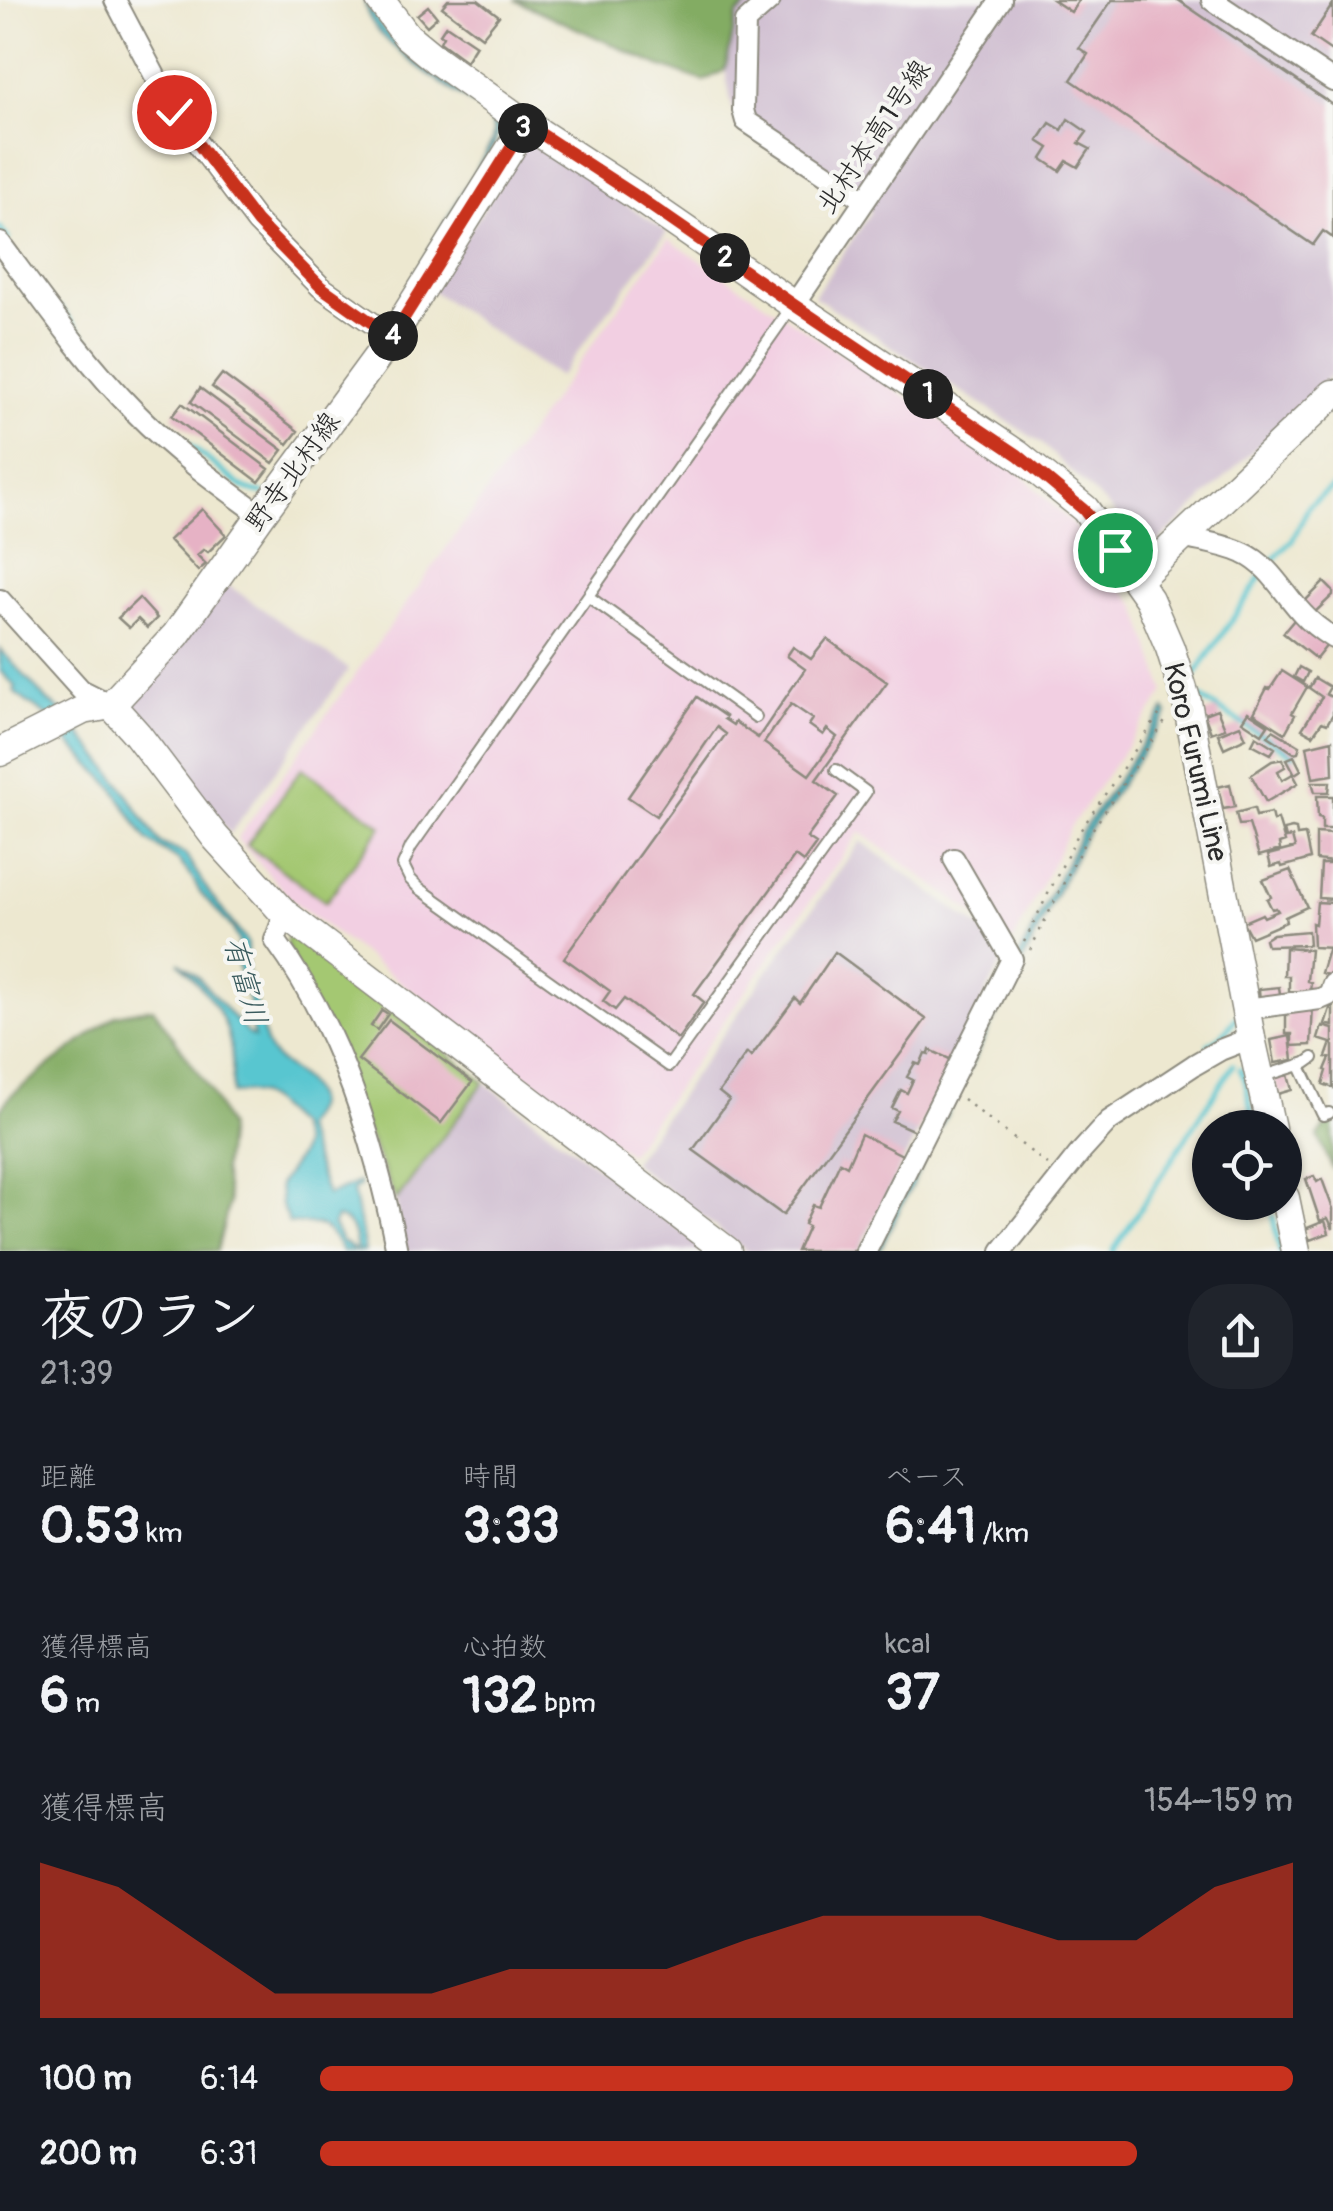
<!DOCTYPE html>
<html lang="ja">
<meta charset="utf-8">
<style>
:root{--surface:#171b24;--page:#20242c;--text:#f1f3f6;--muted:#9ea1a6;--accent:#c8321e}
body{margin:0;font-family:Pangolin,"Klee One",sans-serif;background:var(--page);color:var(--text);height:100vh;display:flex;flex-direction:column;font-size:38px;white-space:nowrap}
*{box-sizing:border-box;margin:0}
p{font-size:32px;color:var(--muted)}
.icon{flex:none;width:55px;height:55px;fill:none;stroke:currentColor;stroke-width:2;stroke-linecap:round;stroke-linejoin:round}
.map{position:relative;height:1251px;overflow:hidden}
.panel{display:flex;flex-direction:column;background:var(--surface);flex:1}
.panel>*{flex:none}
.controls{position:absolute;left:1192px;top:1110px;display:grid;gap:20px}
.controls a{display:grid;place-items:center;width:110px;height:110px;border-radius:50%;background:var(--surface);box-shadow:0 2px 8px #0004;font-size:50px}
.pin{position:absolute;display:grid;place-items:center;width:85px;height:85px;color:#fff;margin:-42px;border:5px solid #fff;border-radius:50%;box-shadow:0 2px 10px #0007}
.km{position:absolute;width:50px;height:50px;margin:-25px;border-radius:50%;background:#222;color:#fff;font-size:28px;line-height:50px;text-align:center}
.round{display:grid;place-items:center;flex:none;width:105px;height:105px;border-radius:40px;background:var(--page)}
.headline{display:flex;align-items:center;justify-content:space-between;height:170px;padding:0 40px}
h1{font-size:55px;font-weight:700;line-height:75px}
.stats{display:grid;grid-template-columns:repeat(3,1fr);gap:15px;height:170px;padding:10px 40px}
.stats div{display:grid;align-content:center}
.stats b{font-size:50px;font-weight:700}
.stats small{font-size:28px;font-weight:400}
.stats p{font-size:28px}
.chart{height:280px;padding:20px 40px}
.chart p{display:flex;justify-content:space-between}
.chart svg{width:100%;height:180px;margin-top:10px;fill:var(--accent);opacity:.7}
ul{padding:0 40px;list-style:none;font-size:32px}
li{display:grid;grid-template-columns:160px 120px 1fr;align-items:center;height:75px}
li i{height:25px;border-radius:12px;background:var(--accent)}
.map>svg:first-child{display:block}
.built{fill:#f2cfe2}
.industrial{fill:#cfbdd0}
.green{fill:#a4c872;stroke:#687a4e;stroke-width:2.5}
.forest{fill:#83ac64;stroke:#576c48;stroke-width:2.5}
.water{fill:#59c6d0;stroke:#42787e;stroke-width:2.5;fill-rule:evenodd}
.lines{fill:none;stroke-linecap:round;stroke-linejoin:round}
.stream{stroke:#59c6d0;stroke-width:5}
.building{fill:#e6b2c5;fill-rule:evenodd}
.lane-casing{stroke:#8c8a7e;stroke-width:14}
.street-casing{stroke:#8c8a7e;stroke-width:24}
.secondary-casing{stroke:#8c8a7e;stroke-width:31}
.path{stroke:#8c8a7e;stroke-width:2.5;stroke-dasharray:2.5 8;stroke-linecap:butt}
.lane{stroke:#fff;stroke-width:10}
.street{stroke:#fff;stroke-width:20}
.secondary{stroke:#fff;stroke-width:28}
.route-casing{stroke:#fff;stroke-width:20}
.route{stroke:#c8321e;stroke-width:12}
.labels{text-anchor:middle;dominant-baseline:central;stroke-width:8;stroke-linejoin:round;paint-order:stroke}
.street-label{font-size:28px;fill:#2b2b2b;stroke:#f6f6f2}
.water-label{font-size:30px;font-style:italic;fill:#395a5d;stroke:#f6f6f2}
</style>
<div class="map">
<svg width="1333" height="1251" viewBox="0 0 1333 1251">
<rect width="100%" height="100%" fill="#f6f6f2"/>
<filter id="ink" filterUnits="userSpaceOnUse"><feTurbulence type="fractalNoise" baseFrequency=".01" numOctaves="2"/><feDisplacementMap in="SourceGraphic" scale="20" xChannelSelector="R" yChannelSelector="G"/><feConvolveMatrix kernelMatrix="1 2 1 2 8 2 1 2 1" color-interpolation-filters="sRGB"/></filter>
<filter id="wash" filterUnits="userSpaceOnUse"><feTurbulence type="fractalNoise" baseFrequency=".0048" numOctaves="4" result="noise"/><feDisplacementMap in="SourceGraphic" scale="40" xChannelSelector="R" yChannelSelector="G"/><feGaussianBlur stdDeviation="2.25" result="paint"/><feColorMatrix in="noise" values="0 0 0 0 0 0 0 0 0 0 0 0 0 0 0 0 0 1.4 0 .05"/><feComposite in="paint" operator="in"/></filter>
<g filter="url(#wash)">
<rect width="100%" height="100%" fill="#ede8d0"/>
<path class="built" d="M668 239 1018 471 1075 527 1137 607 1165 692 1071 826 1013 942 860 832 629 1154 294 902 237 839Z"/>
<path class="industrial" d="M754 0H1333V373L1145 555 1112 510 1041 443 814 296 872 211 735 123 725 70 737 15Z
M529 139 667 232 559 377 431 290Z
M225 583 349 669 230 834 131 702Z
M861 841 989 935 1005 955 859 1251H746L632 1162Z
M484 1082 708 1251H403L396 1200Z"/>
<path class="green" d="M302 768 382 826 326 902 247 845Z
M290 931 484 1082 396 1200 286 944Z"/>
<path class="forest" d="M515 0H754L737 15 725 70 704 81 659 66Z
M153 1008 210 1090 228 1127 223 1170 229 1203 217 1251H0V1110L10 1096 116 1015Z
M1333 1117V1170L1318 1136Z"/>
<path class="water" d="M365 2C385 38 417 63 451 85 463 94 481 102 491 113 499 122 498 132 495 143L395 318 391 316 492 142C495 129 493 122 485 112 456 92 365 39 365 2Z
M0 649 49 702 63 712 120 783 160 843 185 854 210 894 246 941C249 951 245 961 247 972 249 986 254 997 258 1010 262 1023 262 1035 268 1048 279 1069 310 1074 315 1100 317 1110 306 1119 303 1128L327 1195 359 1182V1187L353 1190 365 1251H342C324 1221 323 1225 289 1223L281 1205 279 1185 299 1155 302 1145 297 1126 269 1100 260 1095 246 1092 232 1094C235 1026 224 1012 179 962L195 974 248 1034 254 1037 249 1017 250 1002 243 989 236 953 239 942 232 928 200 892 192 877 178 860 147 840 113 787 73 747 50 718 16 694 14 691 16 687 0 671ZM336 1218C354 1221 355 1236 357 1251L341 1241 333 1225Z
M1165 710 1168 714 1083 839 879 1251H872L1080 835Z"/>
<g class="lines">
<path class="stream" d="M0 228 8 239
M60 308C107 367 157 422 217 467 232 479 244 492 263 493
M1269 564 1293 539 1309 506 1333 487
M1194 676 1263 574
M1199 697 1294 755
M1188 778 1191 798
M1193 806 1196 822
M1208 1045 1221 1037 1236 1018
M1240 1069 1245 1080 1255 1128
M1270 1202 1271 1205
M1273 1217 1280 1251
M1113 1251 1233 1065"/>
</g>
<g id="blocks">
<path class="building" d="M448 0H478L499 16 482 37 442 7Z
M1053 0H1079L1071 12Z
M1112 0H1178L1333 105V238L1323 231 1313 245 1071 80 1088 54 1079 48Z
M1333 4V52L1311 37Z
M428 6 437 17 427 26 417 15Z
M446 25 476 45 466 61 440 42 443 36 440 34Z
M1068 119 1087 132 1079 143 1090 149 1078 167 1067 161 1060 171 1042 159 1049 148 1038 141 1050 123 1062 130Z
M222 374 298 431 288 444 212 387Z
M200 388 283 450 273 463 191 402Z
M182 403 269 469 259 482 172 416Z
M202 509 226 535 208 552 204 549 197 555 206 564 198 571 169 540Z
M1324 582 1333 591V595L1313 614 1302 604Z
M139 598 157 618 147 628 138 619 129 628 118 618Z
M1294 620 1327 645 1316 659 1283 633Z
M827 639 887 682 816 780 838 796 807 838 816 844 803 862 795 856 694 994 704 1002 678 1039 624 999 615 1010 603 1001 610 991 564 958 726 734 717 727 656 816 628 797 697 697 726 717 724 719 733 725 735 722 758 738 805 669 787 656 793 647 811 659ZM791 704 813 719 809 725 823 735 827 729 837 737 809 775 764 743Z
M1299 667 1308 672 1303 682 1294 677Z
M1282 671 1307 687 1292 713 1295 715 1285 733 1254 713 1267 688 1270 689Z
M1315 678 1330 687 1326 694 1333 698V714L1327 724 1322 722 1313 735 1302 729 1322 697 1309 688Z
M1217 709 1225 728 1211 733 1204 714Z
M1248 712 1268 725 1262 734 1242 721Z
M1240 725 1246 738 1224 748 1218 734Z
M1273 730 1300 746 1298 752 1294 753 1268 736Z
M1256 736 1275 748 1271 754 1252 744Z
M1332 740 1333 775 1313 778 1307 746Z
M1294 756 1301 770 1295 774 1287 759Z
M1283 759 1285 767 1278 771 1282 780 1293 774 1298 783 1266 802 1251 775 1272 761Z
M1312 782H1330L1329 792H1315Z
M1230 784 1235 807 1223 809 1218 787Z
M1317 796H1333V829H1322V818L1318 817Z
M1254 808 1256 816 1271 813 1273 821 1278 819 1285 842 1279 844 1280 850 1259 856 1249 824 1239 825 1236 813Z
M1292 828 1296 829 1297 836 1305 835 1310 859 1282 867 1281 864 1271 867 1268 855 1295 848 1292 837 1286 838 1284 830Z
M1316 833 1333 834V862L1316 860Z
M1321 864H1333V899L1319 898Z
M1290 870 1307 907 1285 917 1286 922 1251 937 1243 922 1262 914 1264 917 1278 911 1276 908 1272 909 1267 899 1271 897 1263 880Z
M1317 902 1333 903V948L1313 947 1312 923 1315 924Z
M1308 931 1309 945 1267 946 1265 939 1273 934Z
M1285 948 1310 950 1307 981 1311 982 1310 992 1289 991V976H1284Z
M1328 950 1333 952 1332 976 1321 973Z
M835 952 926 1019 783 1215 693 1150 729 1100 719 1092 747 1053 751 1057 795 998 800 1003Z
M1279 987 1281 1000 1260 1002 1259 989Z
M1332 1002 1333 1003V1026L1325 1024Z
M1313 1005 1311 1045 1292 1046V1034H1286V1008Z
M382 1010 388 1014 377 1030 371 1026Z
M389 1020 472 1082 441 1123 358 1060Z
M1322 1026 1333 1029V1088L1323 1084 1327 1071 1325 1070 1330 1058 1326 1057 1331 1043 1318 1039Z
M1290 1036 1293 1060 1275 1063 1271 1040Z
M930 1050 952 1060 917 1132 892 1121 898 1111 892 1108 901 1090 907 1093 913 1080 907 1077 915 1063 920 1065 925 1053 929 1054Z
M1288 1075 1292 1090 1278 1094 1274 1078Z
M861 1134 904 1156 857 1251H797L808 1226 804 1224 813 1205 819 1207 840 1162 847 1166Z
M1314 1176 1317 1182 1322 1179 1333 1209V1229L1328 1218 1320 1221 1306 1179Z
M1325 1221 1329 1233 1310 1240 1305 1229Z"/>
</g>
</g>
<g filter="url(#ink)">
<use href="#blocks" fill-opacity="0" stroke="#8c8a7e" stroke-width="2.5"/>
<g class="lines">
<g class="lane-casing">
<path id="lane" d="M791 308 411 847 403 865 410 879 419 888 669 1066 866 792 836 770
M589 597 756 717
M1300 1066 1321 1111 1323 1115 1329 1113
M1261 1077 1306 1063 1313 1058"/>
</g>
<g class="street-casing">
<path id="street" d="M115 0 174 112 257 222 321 287 392 337
M770 0 745 22 743 110 746 121 865 200
M1212 0 1333 81
M0 243C43 301 85 361 135 412 173 451 217 483 261 515
M794 305 1001 0
M1182 537C1202 542 1224 544 1243 553 1270 565 1283 593 1303 614 1311 623 1322 631 1333 638
M0 600 81 690 111 705
M285 914 275 940C341 1030 375 1143 397 1251
M1246 1009 1320 999 1329 995 1333 984
M866 1251 1012 959 954 859
M1002 1251 1080 1153 1109 1121 1194 1065 1220 1050 1251 1038"/>
</g>
<g class="secondary-casing">
<path id="secondary" d="M380 0 407 36 435 59 526 124 632 193 794 305 1018 455 1085 509 1149 599 1170 648 1187 702 1251 1038 1271 1128
M1137 580 1333 394
M111 705 137 734 215 837 285 914 727 1251
M0 752 83 710 111 705 176 635 261 515 392 337 526 124
M1285 1198 1296 1251"/>
</g>
<path class="path" d="M1024 942 1078 834 1163 709
M1030 950 1086 839 1166 720
M963 1099 1048 1165"/>
<use href="#lane" class="lane"/>
<use href="#street" class="street"/>
<use href="#secondary" class="secondary"/>
</g>
</g>
<g class="lines" filter="url(#ink)">
<g class="route-casing">
<path id="route" d="M174 112 257 222 321 287 392 337 526 124 632 193 794 305 1018 455 1084 510 1115 550"/>
</g>
<use href="#route" class="route"/>
</g>
<g class="labels">
<g class="street-label">
<text transform="translate(874 137) rotate(-56)">北村本高1号線</text>
<text transform="translate(293 472) rotate(-54)">野寺北村線</text>
<text transform="translate(1195 762) rotate(77)">Koro Furumi Line</text>
</g>
<g class="water-label">
<text transform="translate(245 981) rotate(75)">有富川</text>
</g>
</g>
</svg>
<div class="controls">
<a><svg class="icon" aria-label="locate" viewBox="0 0 24 24"><circle cx="12" cy="12" r="6"/><path d="M12 2v4M12 18v4M2 12h4M18 12h4"/></svg></a>
</div>
<div class="pin" style="left:1115px;top:550px;background:#1e9e55"><svg class="icon" aria-label="arrive" viewBox="0 0 24 24"><path d="M6 21V4h12l-3 4 3 4H6"/></svg></div>
<div class="pin" style="left:174px;top:112px;background:#d93025"><svg class="icon" aria-label="check" viewBox="0 0 24 24"><path d="M5 12l5 5 9-10"/></svg></div>
<b class="km" style="left:928px;top:394px">1</b>
<b class="km" style="left:725px;top:258px">2</b>
<b class="km" style="left:523px;top:128px">3</b>
<b class="km" style="left:393px;top:336px">4</b>
</div>
<section class="panel">
<div class="headline"><div><h1>夜のラン</h1><p>21:39</p></div><a class="round"><svg class="icon" aria-label="share" viewBox="0 0 24 24"><path d="M12 15V3M7 8l5-5 5 5M5 13v7h14v-7"/></svg></a></div>
<div class="stats">
<div><p>距離</p><b>0.53<small> km</small></b></div>
<div><p>時間</p><b>3:33</b></div>
<div><p>ペース</p><b>6:41<small> /km</small></b></div>
</div>
<div class="stats">
<div><p>獲得標高</p><b>6<small> m</small></b></div>
<div><p>心拍数</p><b>132<small> bpm</small></b></div>
<div><p>kcal</p><b>37</b></div>
</div>
<div class="chart"><p><span>獲得標高</span>154–159 m</p>
<svg viewBox="0 0 160 44" preserveAspectRatio="none"><path d="M0 44V6L10 12L20 25L30 38L40 38L50 38L60 32L70 32L80 32L90 25L100 19L110 19L120 19L130 25L140 25L150 12L160 6V44z"/></svg>
</div>
<ul>
<li><b>100 m</b>6:14<i style="width:100%"></i></li>
<li><b>200 m</b>6:31<i style="width:84%"></i></li>
</ul>
</section>
